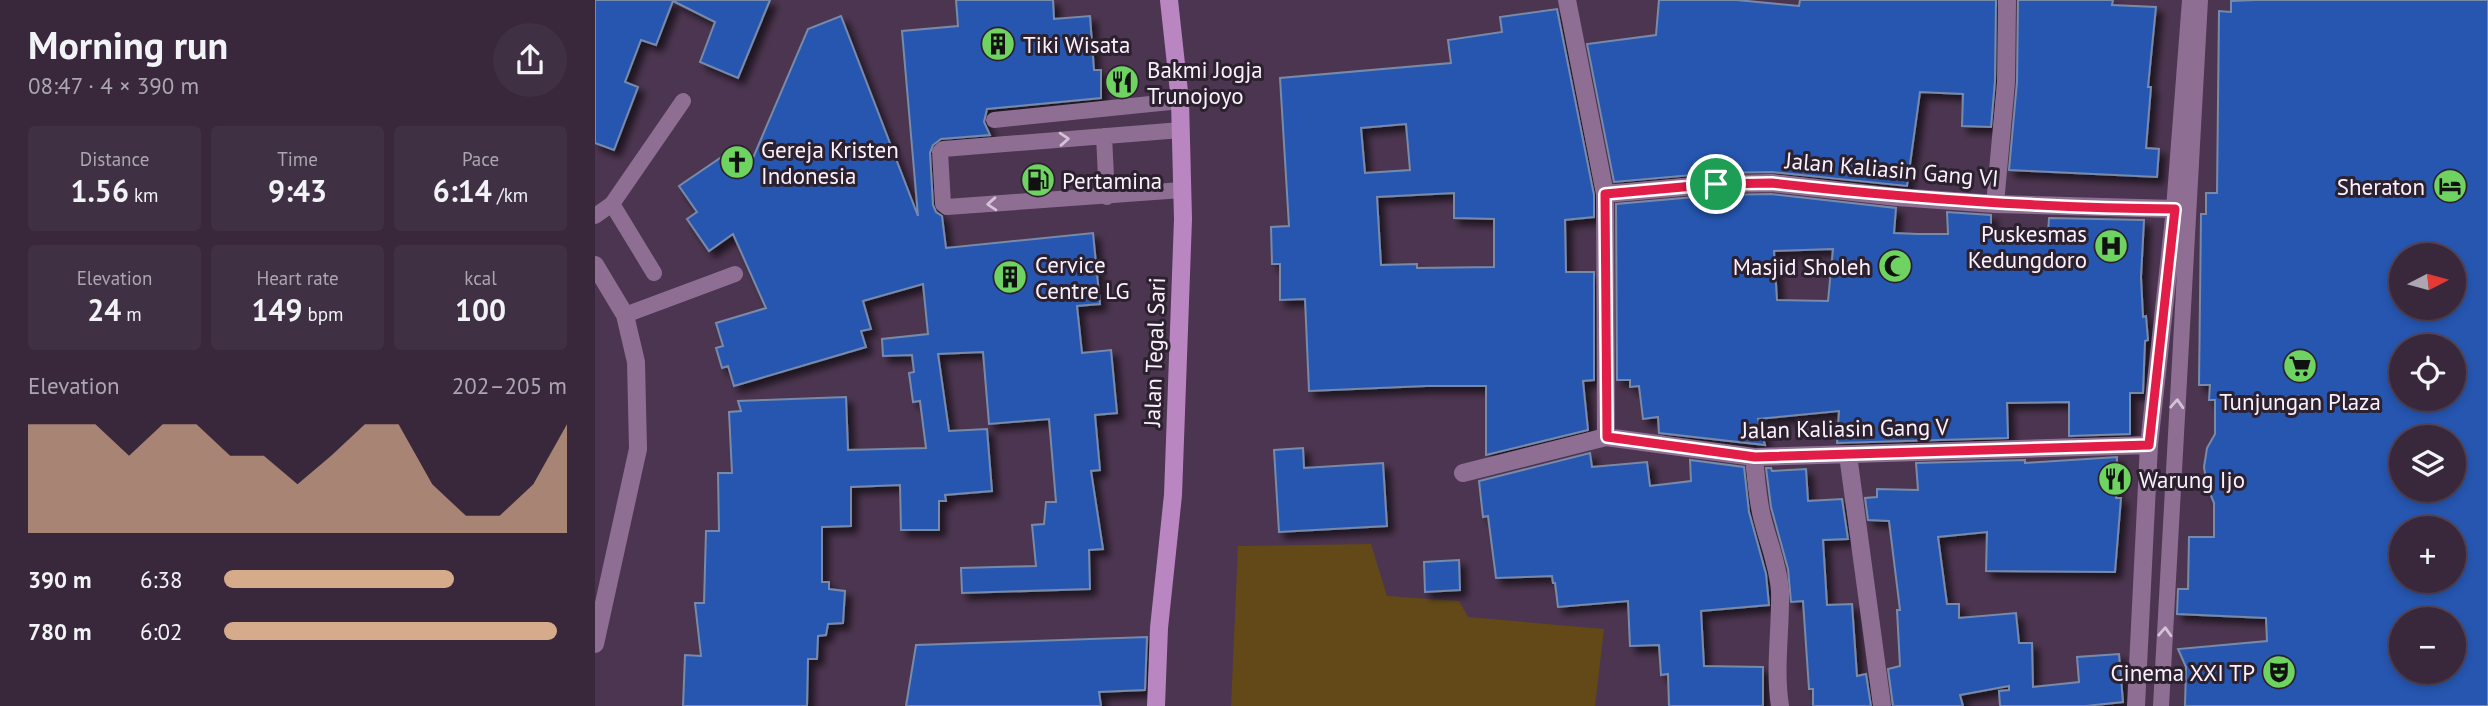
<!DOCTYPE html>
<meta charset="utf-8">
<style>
:root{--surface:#39283c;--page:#403043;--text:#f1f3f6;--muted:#aba6af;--line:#534456;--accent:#d6ab8b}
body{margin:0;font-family:"PT Sans",sans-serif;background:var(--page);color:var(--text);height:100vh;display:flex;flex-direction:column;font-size:26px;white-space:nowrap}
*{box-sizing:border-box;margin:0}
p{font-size:23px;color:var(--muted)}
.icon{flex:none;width:38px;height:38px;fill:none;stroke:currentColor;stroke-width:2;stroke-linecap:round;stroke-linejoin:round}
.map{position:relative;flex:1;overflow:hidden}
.side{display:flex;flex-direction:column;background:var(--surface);width:595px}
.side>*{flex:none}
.needle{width:46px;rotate:84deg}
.tools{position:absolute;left:1794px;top:243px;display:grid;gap:14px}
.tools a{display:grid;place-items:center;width:77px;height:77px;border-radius:50%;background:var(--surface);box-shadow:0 4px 10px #0003,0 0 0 2px var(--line);font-size:35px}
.pin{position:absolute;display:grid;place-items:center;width:60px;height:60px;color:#fff;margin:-30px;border:4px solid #fff;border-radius:50%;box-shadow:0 2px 7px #0007}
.round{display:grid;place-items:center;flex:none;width:74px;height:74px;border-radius:37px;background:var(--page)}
.head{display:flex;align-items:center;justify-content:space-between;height:119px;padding:0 28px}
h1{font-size:38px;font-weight:700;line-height:52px}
.figures{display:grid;grid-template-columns:repeat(3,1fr);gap:10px;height:119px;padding:7px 28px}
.figures div{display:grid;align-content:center;border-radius:7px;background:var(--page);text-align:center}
.figures b{font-size:30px;font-weight:700}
.figures small{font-size:19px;font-weight:400}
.figures p{font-size:19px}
.chart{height:196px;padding:14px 28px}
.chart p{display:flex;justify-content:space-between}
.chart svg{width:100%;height:126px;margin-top:7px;fill:var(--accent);opacity:.7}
ul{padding:0 28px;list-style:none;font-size:23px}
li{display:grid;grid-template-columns:112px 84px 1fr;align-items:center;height:52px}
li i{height:18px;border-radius:9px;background:var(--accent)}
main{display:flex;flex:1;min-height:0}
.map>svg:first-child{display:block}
.green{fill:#624917}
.building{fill:#2757b0;stroke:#788aaa;stroke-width:2;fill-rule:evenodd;filter:url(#shadow)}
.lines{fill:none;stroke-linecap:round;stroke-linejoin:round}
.lane{stroke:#8e6e93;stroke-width:16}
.street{stroke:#8e6e93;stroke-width:18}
.secondary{stroke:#b986c2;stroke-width:18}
.oneway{stroke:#d5c2d8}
.route-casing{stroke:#fff;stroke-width:14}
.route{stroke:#e11d48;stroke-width:9}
.labels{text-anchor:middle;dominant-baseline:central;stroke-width:6;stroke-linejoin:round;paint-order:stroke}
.poi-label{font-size:23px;fill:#fbf0fd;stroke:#2c212e;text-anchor:start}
.street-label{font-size:23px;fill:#fbf0fd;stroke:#2c212e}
</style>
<main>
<section class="side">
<div class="head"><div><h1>Morning run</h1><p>08:47 · 4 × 390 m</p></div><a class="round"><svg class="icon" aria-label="share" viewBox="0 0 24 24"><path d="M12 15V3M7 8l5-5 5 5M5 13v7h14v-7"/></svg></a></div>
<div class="figures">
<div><p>Distance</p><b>1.56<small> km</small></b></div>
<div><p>Time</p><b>9:43</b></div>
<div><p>Pace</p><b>6:14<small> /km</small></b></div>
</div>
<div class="figures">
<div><p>Elevation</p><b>24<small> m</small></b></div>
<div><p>Heart rate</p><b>149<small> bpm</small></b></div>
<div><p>kcal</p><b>100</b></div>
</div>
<div class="chart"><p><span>Elevation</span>202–205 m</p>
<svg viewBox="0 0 160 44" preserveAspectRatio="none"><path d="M0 44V6L10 6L20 6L30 17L40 6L50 6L60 17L70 17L80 27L90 17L100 6L110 6L120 27L130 38L140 38L150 27L160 6V44z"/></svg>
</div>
<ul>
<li><b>390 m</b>6:38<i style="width:67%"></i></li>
<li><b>780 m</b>6:02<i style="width:97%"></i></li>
</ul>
</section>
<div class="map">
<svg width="1893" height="706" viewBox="0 0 1893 706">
<defs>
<filter id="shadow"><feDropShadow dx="6" dy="6" stdDeviation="3.5" flood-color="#0009"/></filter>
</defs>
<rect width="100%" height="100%" fill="#4c3550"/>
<path class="green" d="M776 544 792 596 864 601 873 617 1009 629 1000 706H636L643 546Z"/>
<path class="building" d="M0 0H175L143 78 105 62 120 22 78 1 61 45 46 40 30 82 43 87 19 150 0 143Z
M361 0H458L459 19 495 16 499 70H506V98L392 109 389 122 395 135 346 139 338 145 335 153 338 205 341 212 347 216 351 248 498 233 505 304 482 306 487 353 516 350 522 413 500 415 505 470 496 471 508 549 494 550 495 589 367 593 366 568 441 566 437 525 449 524 451 502H461L454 419 394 424 388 352 343 354 354 431 392 429 397 491 350 495 351 501H344V530H306L305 485 256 487V526L227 527V582H234V589L250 591 248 623 233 624 231 635 223 636 222 659H213L212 706H88L90 655 106 656 100 603H109L111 531H124L123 473H137L134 412 146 411 143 401 251 397 253 450 331 448 325 401 318 402 314 373 319 372 317 355 288 356 287 339 333 334 328 284 268 301 276 329 266 331 271 347 139 386 133 366 127 368 121 348 128 346 121 323 171 308 138 234 114 251 92 219 102 212 84 186 137 150 152 172 213 29 246 16 323 216 307 31 363 26Z
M1064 0H1142L1204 6 1205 0H1401L1400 81 1396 127 1367 126 1368 94 1325 92 1312 186 1177 172 1120 173 1019 182 992 44 1061 35Z
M1423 0H1518L1517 5 1561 7 1553 87H1556L1551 148 1564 149 1562 177 1414 170 1422 82Z
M1660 0H1893V706H1590L1591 667 1583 649 1672 641 1671 618 1582 614 1583 589H1593L1594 537H1619V503L1612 486 1609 467 1612 448 1620 434V400H1614L1615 385H1604L1606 214H1611V193H1622L1624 11 1636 12V1ZM1806 256H1858V308H1806ZM1806 346H1858V399H1806ZM1806 438H1858V490H1806ZM1806 528H1858V581H1806ZM1806 620H1858V672H1806Z
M962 9 999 195V217L970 220 971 272H999V380L988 381 993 430 891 455V386H831L714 391 710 299 685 300V264H677L676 227 694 226 685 78 856 63 853 40 907 32 905 17ZM811 124 815 170 770 173 766 128ZM859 193V218L899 219V267L822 268V264L786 265 782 197Z
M1176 194 1301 208 1299 233 1323 234H1353L1352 212 1396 215V231L1453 234 1454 218 1549 220 1546 277 1548 317 1551 316 1553 340 1550 341 1548 393H1535V434L1474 436V402L1412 403 1413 438 1242 443 1244 411 1163 419 1170 445 1064 433 1063 417 1048 419 1044 386 1035 387V380H1022L1021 204 1122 195ZM1238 249 1233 301 1182 300 1179 251Z
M708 448 709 468 788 463 792 526 684 532 679 450Z
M995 453 997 467 1052 462 1055 486 1096 481 1095 460 1149 467 1154 512 1171 574 1174 605 1106 611 1109 666 1168 667V706H1074L1073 674 1066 675 1064 645 1035 646 1033 601 963 607 960 583H958L957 576 901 578 893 516 888 517 884 481Z
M1522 457 1521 498H1526L1520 572 1391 571 1392 532 1343 537 1352 604H1364V618L1421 613 1424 643H1437L1438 687 1484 682 1482 657 1524 654 1528 702 1491 706H1405L1404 691 1414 690V686L1365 695 1368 706H1298L1293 669 1305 666 1302 610H1305L1294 521 1273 520 1270 498 1282 497V489L1323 490 1321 463 1430 460V463Z
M1171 468H1176L1177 471 1211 469 1213 501 1247 499 1253 539 1228 540 1232 605 1257 604 1262 676 1271 674 1276 706H1218V689H1214L1208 601 1196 602 1193 569 1176 507Z
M864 560 865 590 830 592 829 562Z
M552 637 550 690 504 692 506 706H311L321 645Z"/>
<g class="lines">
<path class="lane" d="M399 120 585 101
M586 130 348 149 345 152 348 204 352 207 587 190
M509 136 512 197
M17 204 59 273
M0 216 17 204 88 101
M30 315 140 274
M1566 706 1605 0"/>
<path class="street" d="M972 0 1010 194 1011 437
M1010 194 1121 184 1177 183 1302 197 1400 204 1580 209
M1400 204 1411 82 1412 0
M0 265 30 315 41 362 43 449 0 644
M1253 455 1287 706
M1159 457C1161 477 1162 497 1167 517 1173 542 1183 564 1185 591 1186 629 1179 668 1185 706
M868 473 1011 437 1159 457 1554 445
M1541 706 1554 445 1580 209 1596 0"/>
<path class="secondary" d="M561 706 564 628 578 495 588 219 585 101 574 0"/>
</g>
<defs><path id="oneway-chevron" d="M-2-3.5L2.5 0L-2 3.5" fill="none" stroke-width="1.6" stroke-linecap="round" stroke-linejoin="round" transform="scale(1.75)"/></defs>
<g class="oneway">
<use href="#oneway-chevron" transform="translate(469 139) rotate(-4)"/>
<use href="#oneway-chevron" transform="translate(397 204) rotate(176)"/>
<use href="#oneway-chevron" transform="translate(1582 404) rotate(-87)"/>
<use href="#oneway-chevron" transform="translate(1570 632) rotate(-87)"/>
</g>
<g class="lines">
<g class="route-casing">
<path id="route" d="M1177 183C1311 198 1445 208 1580 209L1554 445 1160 457 1012 437 1010 194 1121 184Z"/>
</g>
<use href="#route" class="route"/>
</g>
<defs>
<g id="building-disc" transform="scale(1.75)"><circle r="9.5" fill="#6ed360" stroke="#2c212e"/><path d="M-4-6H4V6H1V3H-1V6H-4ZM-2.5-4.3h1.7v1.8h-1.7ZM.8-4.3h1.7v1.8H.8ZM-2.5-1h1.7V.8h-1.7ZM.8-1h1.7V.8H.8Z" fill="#111"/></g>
<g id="restaurant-disc" transform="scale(1.75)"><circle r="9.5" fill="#6ed360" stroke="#2c212e"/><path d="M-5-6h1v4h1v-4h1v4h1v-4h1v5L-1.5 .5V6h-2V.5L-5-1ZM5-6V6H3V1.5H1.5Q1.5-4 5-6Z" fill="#111"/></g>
<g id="church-disc" transform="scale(1.75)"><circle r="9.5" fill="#6ed360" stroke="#2c212e"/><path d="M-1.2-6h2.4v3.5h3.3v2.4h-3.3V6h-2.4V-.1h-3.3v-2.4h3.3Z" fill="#111"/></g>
<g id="fuel-disc" transform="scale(1.75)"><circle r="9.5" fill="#6ed360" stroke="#2c212e"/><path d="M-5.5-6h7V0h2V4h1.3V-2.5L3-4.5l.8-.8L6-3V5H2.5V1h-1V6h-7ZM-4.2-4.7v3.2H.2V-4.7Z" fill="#111"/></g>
<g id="hotel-disc" transform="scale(1.75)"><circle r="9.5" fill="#6ed360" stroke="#2c212e"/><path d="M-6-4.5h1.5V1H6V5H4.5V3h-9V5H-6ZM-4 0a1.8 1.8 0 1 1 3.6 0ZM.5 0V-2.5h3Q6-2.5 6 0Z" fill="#111"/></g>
<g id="hospital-disc" transform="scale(1.75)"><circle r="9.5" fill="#6ed360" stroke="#2c212e"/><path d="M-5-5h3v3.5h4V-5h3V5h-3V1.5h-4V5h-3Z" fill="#111"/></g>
<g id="mosque-disc" transform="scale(1.75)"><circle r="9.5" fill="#6ed360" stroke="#2c212e"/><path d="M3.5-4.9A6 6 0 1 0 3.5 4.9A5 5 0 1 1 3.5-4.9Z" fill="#111"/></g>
<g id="supermarket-disc" transform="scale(1.75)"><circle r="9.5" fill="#6ed360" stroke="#2c212e"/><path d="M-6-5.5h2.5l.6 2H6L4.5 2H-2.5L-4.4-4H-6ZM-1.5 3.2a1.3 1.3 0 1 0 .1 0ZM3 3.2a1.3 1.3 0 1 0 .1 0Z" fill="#111"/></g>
<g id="theatre-disc" transform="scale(1.75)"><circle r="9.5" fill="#6ed360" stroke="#2c212e"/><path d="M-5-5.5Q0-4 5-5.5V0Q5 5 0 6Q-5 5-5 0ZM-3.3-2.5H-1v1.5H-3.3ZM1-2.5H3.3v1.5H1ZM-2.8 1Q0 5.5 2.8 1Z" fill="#111"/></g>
</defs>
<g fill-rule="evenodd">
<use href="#building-disc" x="403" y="44"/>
<use href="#restaurant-disc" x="527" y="82"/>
<use href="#church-disc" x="142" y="162"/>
<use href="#fuel-disc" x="443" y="180"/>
<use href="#hotel-disc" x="1855" y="186"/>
<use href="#hospital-disc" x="1516" y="246"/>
<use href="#mosque-disc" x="1300" y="266"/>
<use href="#building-disc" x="415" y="277"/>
<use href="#supermarket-disc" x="1705" y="366"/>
<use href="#restaurant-disc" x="1520" y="479"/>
<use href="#theatre-disc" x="1684" y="672"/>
</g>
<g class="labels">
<g class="poi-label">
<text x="428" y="44">Tiki Wisata</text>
<text x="552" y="69">Bakmi Jogja<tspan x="552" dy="26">Trunojoyo</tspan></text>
<text x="166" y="149">Gereja Kristen<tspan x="166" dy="26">Indonesia</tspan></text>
<text x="467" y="180">Pertamina</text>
<text x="1830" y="186" text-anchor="end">Sheraton</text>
<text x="1492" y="233" text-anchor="end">Puskesmas<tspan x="1492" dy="26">Kedungdoro</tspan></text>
<text x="440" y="264">Cervice<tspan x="440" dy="26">Centre LG</tspan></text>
<text x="1276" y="266" text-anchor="end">Masjid Sholeh</text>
<text x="1705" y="401" text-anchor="middle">Tunjungan Plaza</text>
<text x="1544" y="479">Warung Ijo</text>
<text x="1660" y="672" text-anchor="end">Cinema XXI TP</text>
</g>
<g class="street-label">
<text transform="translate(1297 169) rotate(5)">Jalan Kaliasin Gang VI</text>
<text transform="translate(559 352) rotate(-88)">Jalan Tegal Sari</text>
<text transform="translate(1250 428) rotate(-1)">Jalan Kaliasin Gang V</text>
</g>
</g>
</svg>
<div class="tools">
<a><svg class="needle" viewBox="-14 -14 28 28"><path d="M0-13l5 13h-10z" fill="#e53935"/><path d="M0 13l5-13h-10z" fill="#aba6af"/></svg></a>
<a><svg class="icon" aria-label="locate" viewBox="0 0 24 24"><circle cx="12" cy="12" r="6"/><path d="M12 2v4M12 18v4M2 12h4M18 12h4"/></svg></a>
<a><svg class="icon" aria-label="layers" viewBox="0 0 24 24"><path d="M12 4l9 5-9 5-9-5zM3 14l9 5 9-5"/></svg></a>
<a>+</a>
<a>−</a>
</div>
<div class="pin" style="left:1121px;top:184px;background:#1e9e55"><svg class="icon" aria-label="arrive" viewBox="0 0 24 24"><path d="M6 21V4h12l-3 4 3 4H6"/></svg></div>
</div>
</main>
